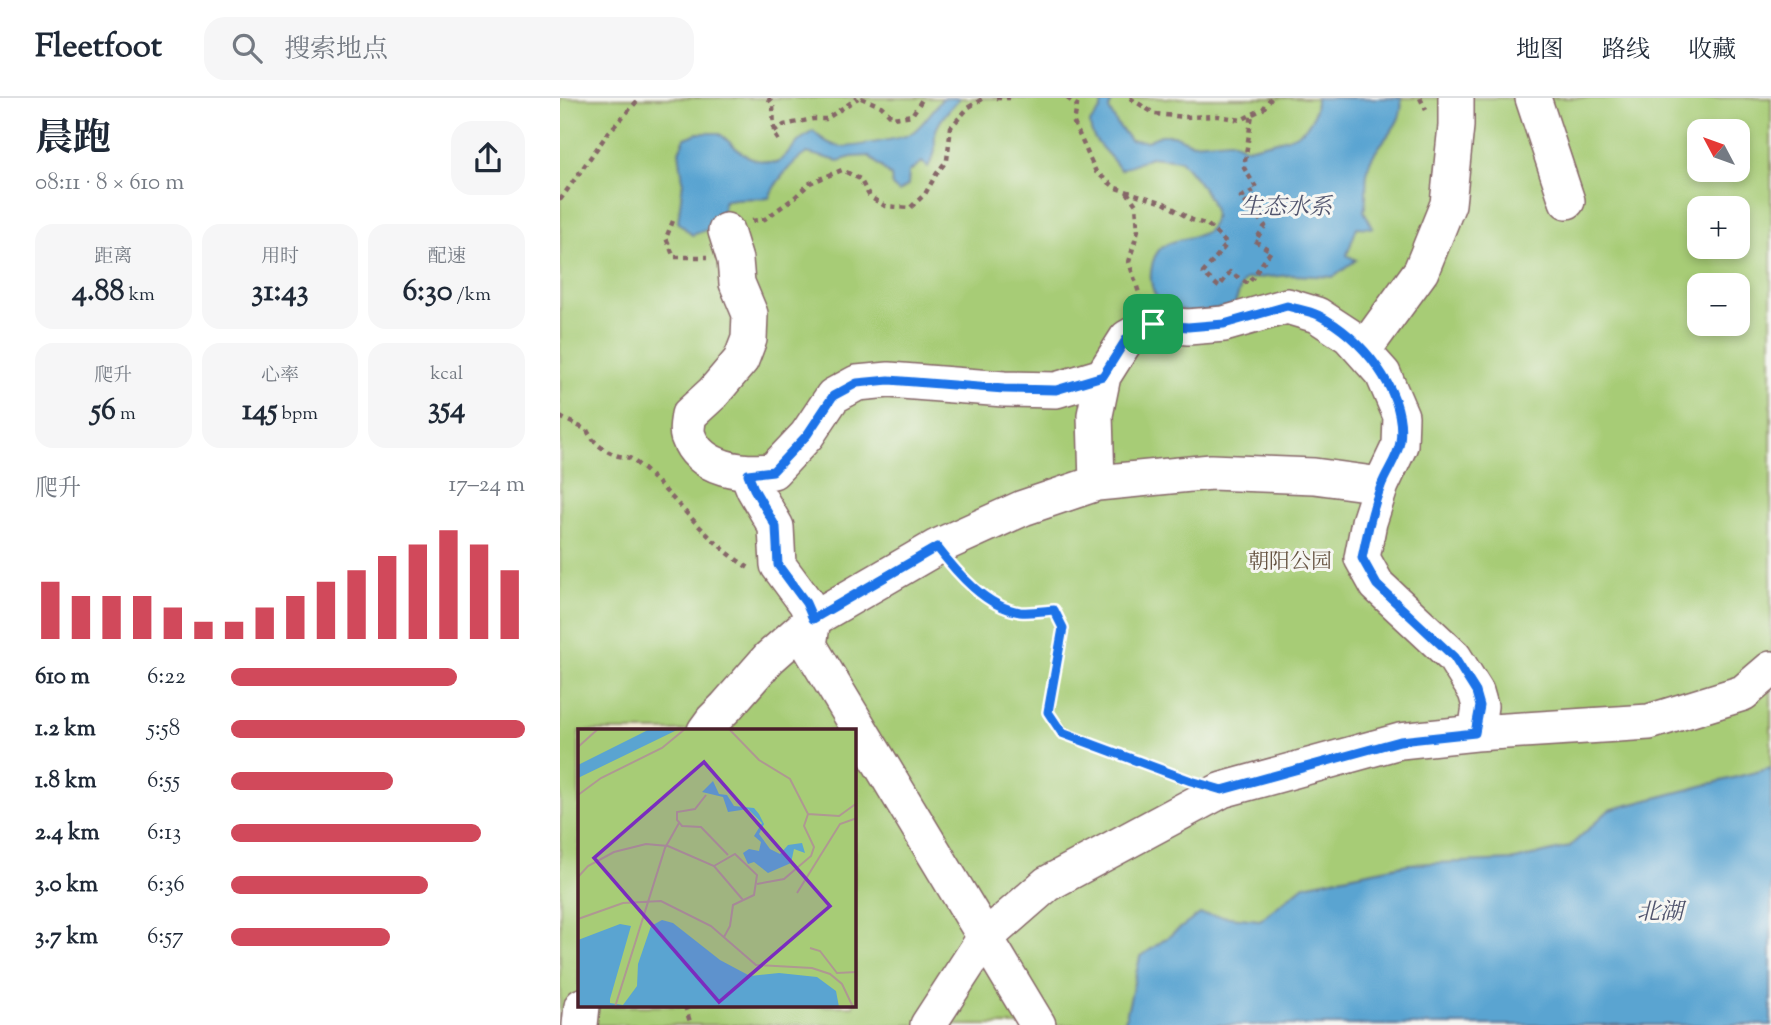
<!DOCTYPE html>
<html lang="zh">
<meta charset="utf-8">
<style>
:root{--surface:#fff;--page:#f6f6f7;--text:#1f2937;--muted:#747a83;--line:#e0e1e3;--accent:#d1495b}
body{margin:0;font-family:"Sorts Mill Goudy","Noto Serif SC",serif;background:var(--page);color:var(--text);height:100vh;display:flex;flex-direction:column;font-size:26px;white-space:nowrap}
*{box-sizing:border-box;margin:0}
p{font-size:23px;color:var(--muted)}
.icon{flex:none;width:38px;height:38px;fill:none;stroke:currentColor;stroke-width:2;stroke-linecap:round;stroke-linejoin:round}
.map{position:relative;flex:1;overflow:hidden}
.sheet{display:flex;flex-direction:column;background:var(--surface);width:560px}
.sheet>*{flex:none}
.needle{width:46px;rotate:311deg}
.controls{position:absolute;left:1127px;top:21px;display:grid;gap:14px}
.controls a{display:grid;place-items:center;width:63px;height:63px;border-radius:14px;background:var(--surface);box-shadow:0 4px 10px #0003;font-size:35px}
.pin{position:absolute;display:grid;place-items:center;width:60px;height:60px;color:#fff;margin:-30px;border-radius:14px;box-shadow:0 4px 10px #0006}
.round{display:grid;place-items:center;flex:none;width:74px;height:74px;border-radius:21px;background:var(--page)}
.headline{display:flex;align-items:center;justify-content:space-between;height:119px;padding:0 35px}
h1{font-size:38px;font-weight:700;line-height:52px}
.stats{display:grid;grid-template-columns:repeat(3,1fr);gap:10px;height:119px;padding:7px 35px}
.stats div{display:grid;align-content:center;border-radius:18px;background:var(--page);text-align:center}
.stats b{font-size:30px;font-weight:700}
.stats small{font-size:19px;font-weight:400}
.stats p{font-size:19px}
.chart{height:196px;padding:14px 35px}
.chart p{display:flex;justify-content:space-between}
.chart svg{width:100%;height:126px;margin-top:7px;stroke:var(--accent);stroke-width:6}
ul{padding:0 35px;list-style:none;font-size:23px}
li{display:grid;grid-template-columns:112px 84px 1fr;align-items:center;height:52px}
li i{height:18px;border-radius:9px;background:var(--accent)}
header{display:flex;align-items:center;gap:42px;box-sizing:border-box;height:98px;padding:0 35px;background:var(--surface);border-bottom:2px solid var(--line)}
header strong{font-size:33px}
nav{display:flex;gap:38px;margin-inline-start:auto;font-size:24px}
.search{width:490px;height:63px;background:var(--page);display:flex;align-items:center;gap:18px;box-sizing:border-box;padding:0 24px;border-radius:21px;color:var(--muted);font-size:26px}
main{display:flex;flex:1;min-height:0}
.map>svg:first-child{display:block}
.green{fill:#a7cc76;stroke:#787650;stroke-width:2;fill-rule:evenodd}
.water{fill:#5aa4d1;stroke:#52627e;stroke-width:2}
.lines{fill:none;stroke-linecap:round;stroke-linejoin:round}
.minor-casing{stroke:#856667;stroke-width:38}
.path{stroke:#856667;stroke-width:4.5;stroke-dasharray:5 5;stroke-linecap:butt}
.minor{stroke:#fff;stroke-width:35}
.path-bridge{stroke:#856667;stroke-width:4.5;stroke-dasharray:5 5;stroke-linecap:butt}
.route-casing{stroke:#fff;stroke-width:14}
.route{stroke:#1a73e8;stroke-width:9}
.labels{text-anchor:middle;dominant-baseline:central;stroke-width:6;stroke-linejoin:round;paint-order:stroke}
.park-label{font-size:21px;fill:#665342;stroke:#f6f6f2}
.water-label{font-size:23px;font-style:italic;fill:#50546d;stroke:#f6f6f2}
.inset-road{fill:none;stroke:#af9892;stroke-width:2}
.view{fill:#7b2cbf;fill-opacity:0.15;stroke:#7b2cbf;stroke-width:3.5}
.inset-edge{fill:none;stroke:#4a1f2b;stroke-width:3.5}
</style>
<header>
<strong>Fleetfoot</strong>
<div class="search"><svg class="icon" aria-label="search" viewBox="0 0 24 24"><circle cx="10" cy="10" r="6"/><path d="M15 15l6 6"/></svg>搜索地点</div>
<nav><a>地图</a><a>路线</a><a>收藏</a></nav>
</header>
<main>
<section class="sheet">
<div class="headline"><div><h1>晨跑</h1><p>08:11 · 8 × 610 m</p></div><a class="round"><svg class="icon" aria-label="share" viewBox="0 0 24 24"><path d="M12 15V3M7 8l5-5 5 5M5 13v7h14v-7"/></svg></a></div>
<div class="stats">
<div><p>距离</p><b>4.88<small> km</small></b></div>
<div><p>用时</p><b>31:43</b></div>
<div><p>配速</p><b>6:30<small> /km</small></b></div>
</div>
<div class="stats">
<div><p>爬升</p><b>56<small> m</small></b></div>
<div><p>心率</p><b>145<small> bpm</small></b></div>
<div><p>kcal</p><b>354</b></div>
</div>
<div class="chart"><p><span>爬升</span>17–24 m</p>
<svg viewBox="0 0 160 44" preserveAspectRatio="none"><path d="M5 44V24M15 44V29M25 44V29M35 44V29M45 44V33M55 44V38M65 44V38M75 44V33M85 44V29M95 44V24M105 44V20M115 44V15M125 44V11M135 44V6M145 44V11M155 44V20"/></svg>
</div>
<ul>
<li><b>610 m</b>6:22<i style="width:77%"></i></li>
<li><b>1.2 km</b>5:58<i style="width:100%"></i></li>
<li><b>1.8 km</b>6:55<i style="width:55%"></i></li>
<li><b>2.4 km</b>6:13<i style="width:85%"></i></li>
<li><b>3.0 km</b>6:36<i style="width:67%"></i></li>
<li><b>3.7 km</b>6:57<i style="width:54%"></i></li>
</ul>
</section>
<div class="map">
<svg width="1211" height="927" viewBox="0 0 1211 927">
<rect width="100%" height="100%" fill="#f6f6f2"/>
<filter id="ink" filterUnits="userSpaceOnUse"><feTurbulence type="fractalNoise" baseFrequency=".0143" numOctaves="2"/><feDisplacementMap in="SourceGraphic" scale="14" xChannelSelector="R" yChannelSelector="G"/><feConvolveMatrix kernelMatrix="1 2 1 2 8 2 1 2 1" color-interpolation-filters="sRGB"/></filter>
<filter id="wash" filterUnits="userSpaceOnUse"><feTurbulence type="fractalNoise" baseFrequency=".00686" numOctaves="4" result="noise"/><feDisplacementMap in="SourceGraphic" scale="28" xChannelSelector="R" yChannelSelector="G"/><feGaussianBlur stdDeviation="1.57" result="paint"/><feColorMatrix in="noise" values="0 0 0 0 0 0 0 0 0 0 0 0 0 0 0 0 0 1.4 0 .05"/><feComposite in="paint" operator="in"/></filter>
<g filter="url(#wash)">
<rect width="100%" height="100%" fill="#f3e9d6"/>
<path class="green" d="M0 0H1211V927H0ZM1139 33H1178V72H1139ZM1139 110H1178V149H1139ZM1139 187H1178V226H1139ZM19 633H294V908H19Z"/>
<path class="water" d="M383 0H400C391 9 376 25 375 37 374 56 378 50 368 69L362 64 349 74 348 87 339 94 332 88 331 78 309 58 292 59 278 63 247 55C233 63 215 84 209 100 192 102 180 98 164 103 163 127 154 130 132 137L118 124 123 83 119 53 125 40 138 35H159C184 56 183 62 218 65L240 42 253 33C261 41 270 47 281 49 287 50 344 40 350 36 362 29 373 11 383 0Z
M542 0H553L549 11 557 26 570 42 587 43 601 37H614L631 45 671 42 687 50C720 41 756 42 756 0H841C846 27 819 42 810 64 803 79 809 95 804 113L813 130 797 129 787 157 796 162 774 179 732 177 686 181 682 186 674 208C660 210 640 215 626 213 617 211 604 206 597 199 592 194 590 181 591 174 595 125 647 153 654 121 658 104 630 73 620 62L590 59 560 72C551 55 530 45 530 25L541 11Z
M1211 670V927H564L580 859 640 816 700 822 744 787 848 766 955 762 1009 749 1049 712Z"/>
</g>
<g filter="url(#ink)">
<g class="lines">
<g class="minor-casing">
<path id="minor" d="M973 0 1007 103
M166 133 175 162 177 185 190 216 189 241 181 262 153 295 129 317C128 323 126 332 128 338 140 372 183 376 213 373L247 337 273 298 297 285 329 282 444 291 496 292 543 278
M803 253 861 173 888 106 896 28V0
M188 376 194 391 216 429 218 467 246 505 253 521 249 547 478 927
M537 385 535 317 543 278 567 240 592 226 628 229 664 226 727 208 757 217 789 238 823 276 841 318 840 347 821 387 809 424 802 460 817 487 894 559 916 594 920 608 916 635
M145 633 153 622 166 609 209 560 253 521 377 449 463 410 537 385 651 374 754 378 821 387
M20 927 22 908
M368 927 424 841 487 786 662 692 840 643 916 635 1089 624 1183 595 1211 571"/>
</g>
<path class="path" d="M208 0 213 6 214 35 221 46
M301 0 321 8 333 20 352 17 363 0
M436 0H450
M507 0 517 7 514 25 536 74 556 90 604 105 632 122 648 127
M570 0 595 16 625 19 658 18 681 22 703 11 711 0
M860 0 866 12
M214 34 224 27 253 21H266L298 0
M567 94 576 107 578 132 569 164 581 201
M0 102 48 35 80 0
M113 123 106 140 114 159H147
M192 123 205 121 234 100 250 85 282 72 300 81 310 99 325 108 350 110 365 96 377 75 387 62 391 29 409 9 424 0
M0 319 27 332C33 345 45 354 59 358 65 359 70 359 74 363 114 396 144 442 189 470
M395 473 429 502 459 514 494 512 503 529 488 614 502 635 623 681
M125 908 131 927"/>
<use href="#minor" class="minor"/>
<path class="path-bridge" d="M648 127 667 146 643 175 659 189 670 174 688 186 711 153 695 143 705 128 681 99 697 91 684 70 692 16"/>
</g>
</g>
<g class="lines" filter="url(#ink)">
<g class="route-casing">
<path id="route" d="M727 208C737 211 749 213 758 217 801 238 847 294 840 344 838 359 826 374 821 388 812 411 807 435 802 460L817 487 894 559 916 594 920 608 915 635 840 643 662 692 631 683 502 635 488 614 503 530 494 512C483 513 471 515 460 514 426 509 397 475 377 449L253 521 246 505 218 467 216 429 194 391 188 376 213 373 247 337 273 298 297 285 329 282 444 291 496 292 543 278 567 240 593 226 628 229 664 226Z"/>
</g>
<use href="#route" class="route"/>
</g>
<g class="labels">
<g class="park-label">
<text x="730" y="465">朝阳公园</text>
</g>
<g class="water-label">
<text x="726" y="110">生态水系</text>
<text x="1100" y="815">北湖</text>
</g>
</g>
<g transform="translate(18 631)">
<rect width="278" height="278" fill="#f3e9d6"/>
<path d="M0 0H278V278H0Z" fill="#a7cc76"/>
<path d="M72 0H101L0 49V36ZM135 52 141 65 149 66 156 77 176 79 181 85 186 95 181 105 192 120 202 125 210 116 224 114 227 124 216 120 213 134 190 144 176 133 170 135 165 124 171 120 181 122 183 113 176 107 184 94 170 80 150 83 145 68 124 63ZM84 191 95 194 142 231 172 247 201 244 239 248 258 262 261 278H0V211L42 195 53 197 32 270V274L45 276 59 257 60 235 73 197Z" fill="#5aa4d1"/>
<path class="inset-road" d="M151 0 181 31 212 50 230 85 261 87 279 74M0 18 20 0M0 66 23 49 84 19 107 0M128 66 117 80 99 83V91L104 97 123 98 150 126M136 137 157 125 179 146 176 166 155 176 152 197 146 208M0 148 10 137 36 123 68 115 90 117 136 137 165 171M179 155 206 150 233 127 236 118 226 97 230 85M219 164 262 95 279 89M0 190 45 174 83 172 133 197 178 236 234 239 252 245 264 255 275 278M232 219 242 222 259 244 279 243M37 278 87 119 101 94"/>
<path class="view" d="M126 33 252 177 141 273 16 129Z"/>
<rect width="278" height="278" class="inset-edge"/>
</g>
</svg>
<div class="controls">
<a><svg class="needle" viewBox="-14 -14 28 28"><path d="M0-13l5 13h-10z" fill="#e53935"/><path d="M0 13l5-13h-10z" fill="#747a83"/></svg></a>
<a>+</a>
<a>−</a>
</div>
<div class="pin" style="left:593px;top:226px;background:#1e9e55"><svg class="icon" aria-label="arrive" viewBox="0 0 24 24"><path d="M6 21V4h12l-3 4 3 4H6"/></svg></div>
</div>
</main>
